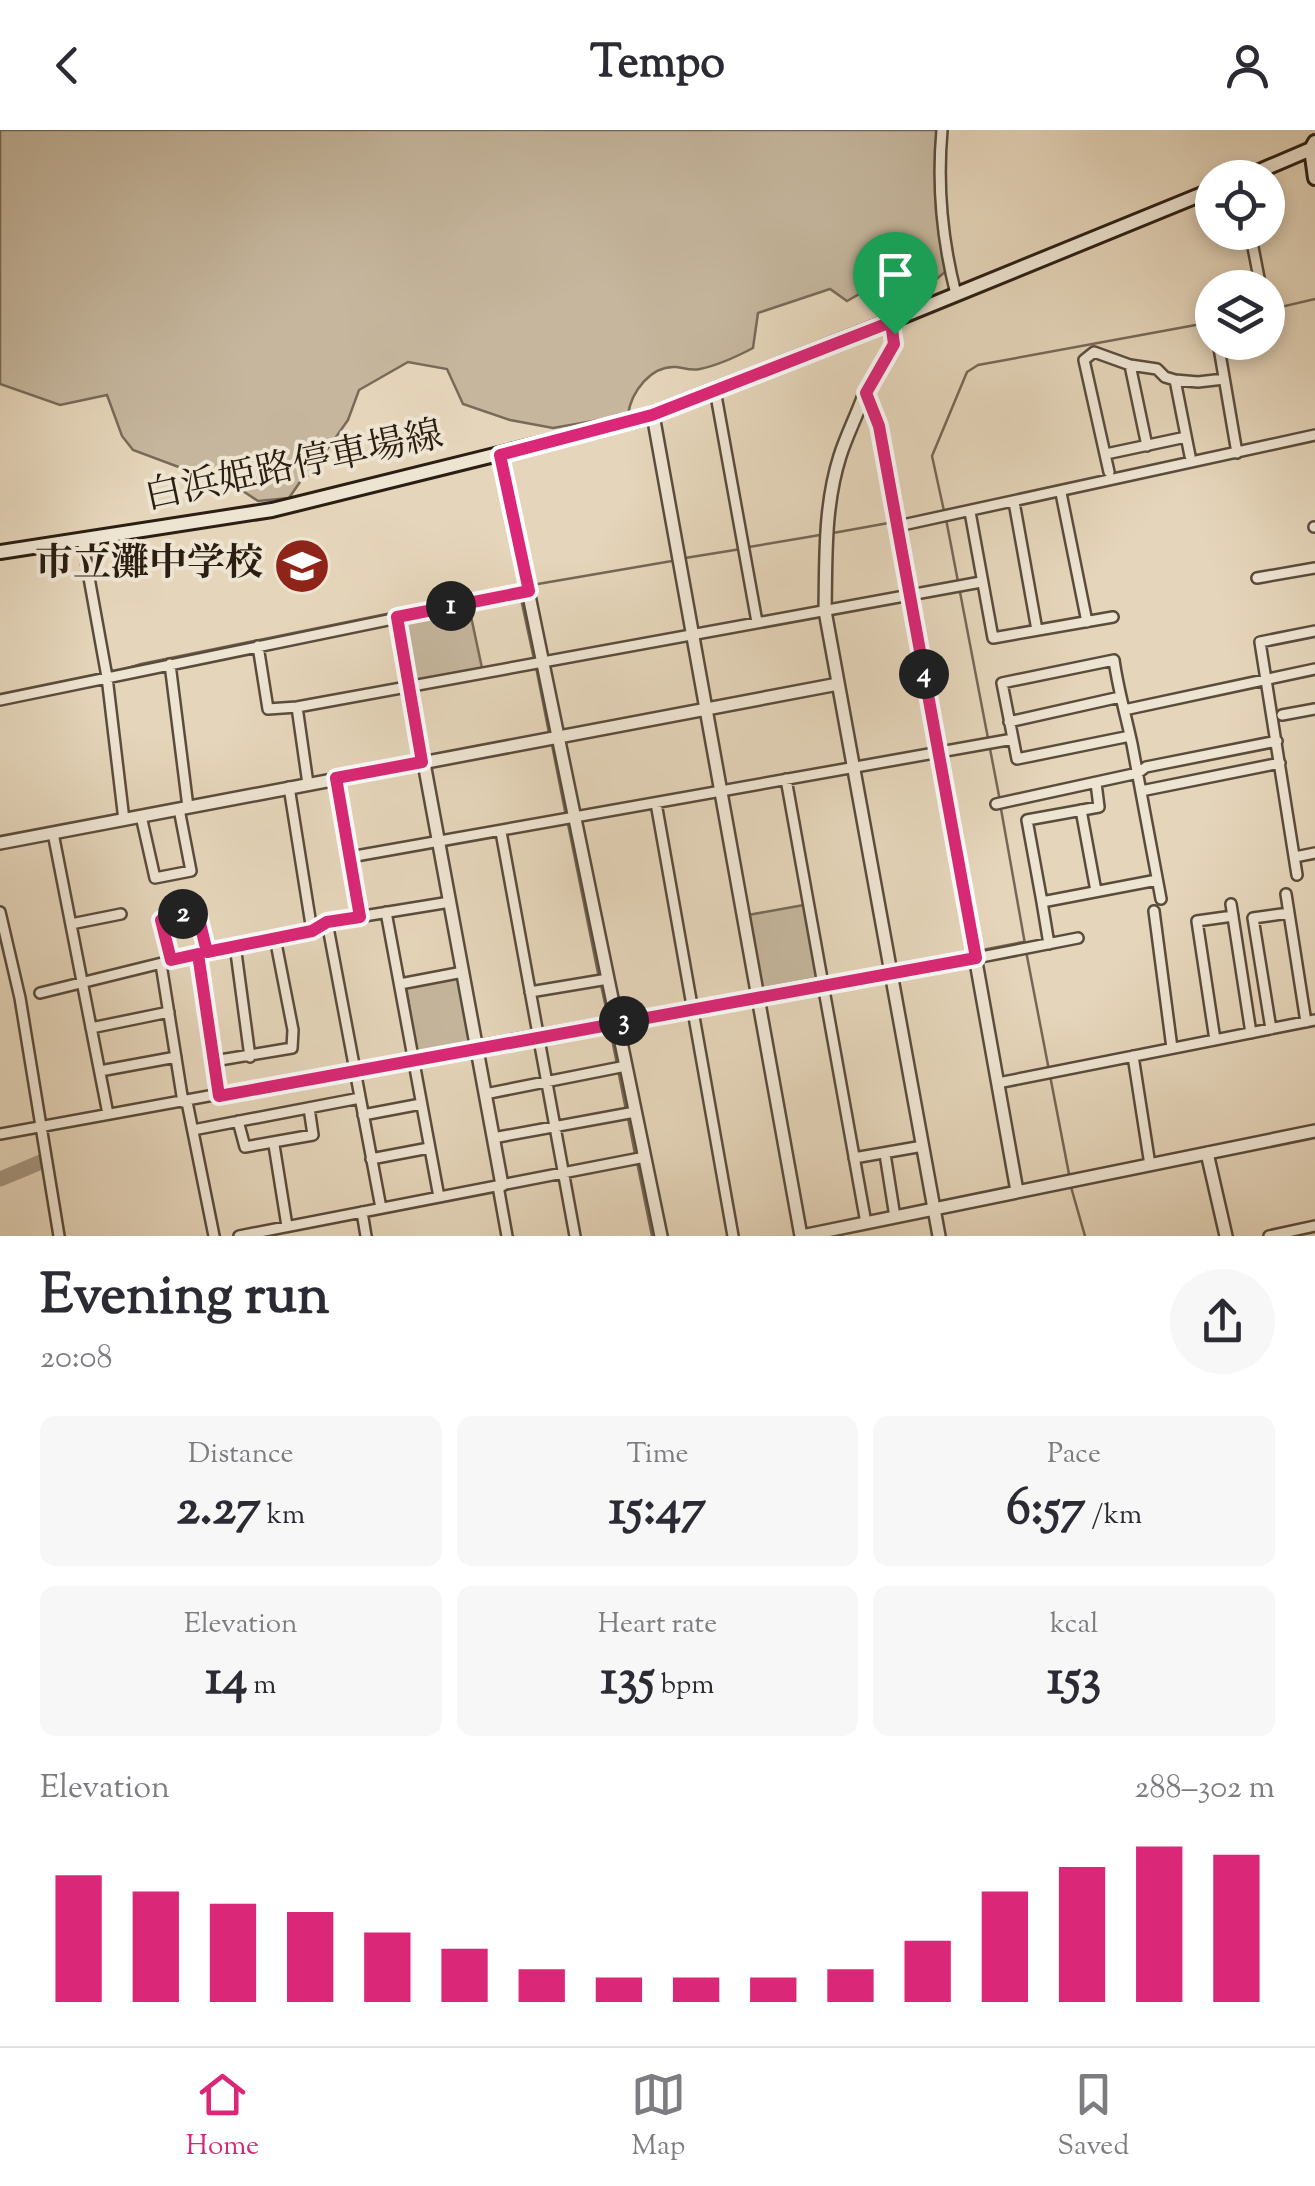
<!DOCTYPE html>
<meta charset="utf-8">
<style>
:root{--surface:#fff;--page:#f7f7f7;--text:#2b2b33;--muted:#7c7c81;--line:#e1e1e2;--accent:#db2777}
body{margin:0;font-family:"Sorts Mill Goudy","Noto Serif JP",serif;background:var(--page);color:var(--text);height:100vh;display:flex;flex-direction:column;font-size:38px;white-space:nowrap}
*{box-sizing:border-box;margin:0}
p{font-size:32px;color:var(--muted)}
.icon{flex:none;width:55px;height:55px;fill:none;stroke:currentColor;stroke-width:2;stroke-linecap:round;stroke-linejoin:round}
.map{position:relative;height:1106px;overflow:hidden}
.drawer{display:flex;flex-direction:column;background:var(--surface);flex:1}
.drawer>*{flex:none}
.tools{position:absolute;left:1195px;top:30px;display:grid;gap:20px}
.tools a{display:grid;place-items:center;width:90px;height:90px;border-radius:50%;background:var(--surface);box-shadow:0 5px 15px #0003;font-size:50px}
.pin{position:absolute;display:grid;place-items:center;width:85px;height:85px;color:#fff;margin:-102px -42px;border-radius:50% 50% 50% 0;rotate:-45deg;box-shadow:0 0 10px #0007}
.pin .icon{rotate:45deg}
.km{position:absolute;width:50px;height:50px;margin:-25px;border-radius:50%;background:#222;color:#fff;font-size:28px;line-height:50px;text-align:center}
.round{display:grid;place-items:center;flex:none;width:105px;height:105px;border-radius:52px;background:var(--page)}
.overview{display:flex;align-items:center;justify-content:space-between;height:170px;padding:0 40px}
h1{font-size:55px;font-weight:700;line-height:75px}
.figures{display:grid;grid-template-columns:repeat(3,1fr);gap:15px;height:170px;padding:10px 40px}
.figures div{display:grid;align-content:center;border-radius:15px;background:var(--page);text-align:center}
.figures b{font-size:50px;font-weight:700}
.figures small{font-size:28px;font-weight:400}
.figures p{font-size:28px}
.chart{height:280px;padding:20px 40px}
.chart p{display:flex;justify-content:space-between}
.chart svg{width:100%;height:180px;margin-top:10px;stroke:var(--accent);stroke-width:6}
header{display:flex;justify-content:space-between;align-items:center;height:130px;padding:0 40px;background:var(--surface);font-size:45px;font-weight:700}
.dock{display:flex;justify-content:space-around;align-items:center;height:140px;border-top:2px solid var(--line);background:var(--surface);font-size:28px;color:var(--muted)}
.dock a{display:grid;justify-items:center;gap:5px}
.dock .selected{color:var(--accent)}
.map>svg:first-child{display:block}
.green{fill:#c5b69d;stroke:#786a58;stroke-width:2.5}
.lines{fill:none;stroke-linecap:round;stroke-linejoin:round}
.stream{stroke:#756755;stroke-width:2.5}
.river{stroke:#a69781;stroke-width:15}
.minor-casing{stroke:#5a4c3c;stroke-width:14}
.tertiary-casing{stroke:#5a4c3c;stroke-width:16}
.secondary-casing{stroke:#2b1e12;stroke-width:18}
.minor{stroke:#eee4d2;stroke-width:9}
.tertiary{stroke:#eee4d2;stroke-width:11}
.secondary{stroke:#eee4d2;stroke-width:12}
.route-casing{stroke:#fff;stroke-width:20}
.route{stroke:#db2777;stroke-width:12}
.labels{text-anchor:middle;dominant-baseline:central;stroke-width:8;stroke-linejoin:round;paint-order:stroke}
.street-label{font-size:38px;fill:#2b1e12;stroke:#eee4d2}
.poi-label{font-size:38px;font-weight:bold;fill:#2b1e12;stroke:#eee4d2;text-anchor:end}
</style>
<header><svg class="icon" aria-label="back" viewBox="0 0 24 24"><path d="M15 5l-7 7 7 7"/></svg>Tempo<svg class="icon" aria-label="person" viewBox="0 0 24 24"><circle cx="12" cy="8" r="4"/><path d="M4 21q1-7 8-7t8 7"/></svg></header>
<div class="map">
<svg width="1315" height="1106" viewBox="0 0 1315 1106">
<rect width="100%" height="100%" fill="#e5d5ba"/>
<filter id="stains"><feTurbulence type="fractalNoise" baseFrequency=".002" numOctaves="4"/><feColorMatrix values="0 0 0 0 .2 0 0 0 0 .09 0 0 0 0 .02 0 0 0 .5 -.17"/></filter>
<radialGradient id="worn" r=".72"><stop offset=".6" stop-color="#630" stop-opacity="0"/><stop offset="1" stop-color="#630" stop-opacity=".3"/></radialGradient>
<path class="green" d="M0 0H937L936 79 946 122 945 142 934 151 868 159 847 171 830 159 758 183 753 218C736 227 719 235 700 239 690 241 685 238 676 237 651 235 631 262 628 285L553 298 510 290 463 274 447 239 408 232 359 260 348 290 324 324 317 341 302 349 289 368 258 371 219 345 192 342 133 320 122 306 107 265 60 275 0 254Z
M469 477 482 538 418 550 414 547 404 493 408 488Z
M804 775 817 848 762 858 748 785Z
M459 845 470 912 419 922 416 920 406 856Z"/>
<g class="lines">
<path class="stream" d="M1268 180 1315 169
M944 381 932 326 967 242 978 235 1212 192
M946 389 1000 671
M833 403 894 392
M749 417 820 405
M685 428 741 419
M532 455 672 431
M521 469 534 529
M536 537 549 603
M112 543 141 534 524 456
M552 615 566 686
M1001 679 1025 814
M568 694 599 848
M977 821 1023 812
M1026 821 1069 1044
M893 836 969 822
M824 848 885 837
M601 855 608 887
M760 859 816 849
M696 871 752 861
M622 885 688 872
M610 899 626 980
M628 988 635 1024
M637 1032 652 1106
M1071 1057 1085 1106"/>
<path class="river" d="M0 1049 41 1032"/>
<g class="minor-casing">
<path id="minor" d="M942 0C937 56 942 110 956 164
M1250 102 1261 158
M1218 212 1237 323
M1130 235 1147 316
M1175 250 1190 326
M715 260 757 492
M1106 324 1186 307
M1109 342 1084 230 1094 222 1130 235 1157 239 1165 247 1175 250 1198 252 1224 249
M1061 363 1087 492
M1014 372 1037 500
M970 382 993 508 1113 487
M898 396 1315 305
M1314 397H1315
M82 409 107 547 124 690
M1257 448 1315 438
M258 516 268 579 297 577 981 452
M170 534 188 677
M0 570 529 461
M297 577 308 654
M1124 580 1315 539
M1282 585 1315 579
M1009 592 1120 567
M1130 606 1017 629 1002 553 1114 530C1118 559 1126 586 1132 614 1142 666 1151 717 1161 769
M336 648 360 787
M786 649 866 1093
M289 657 312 801
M1141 661 1280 633
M656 673 733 1106
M996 674 1138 643 1146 637 1277 611
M1081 680 1096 761
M141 686 155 748 191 741 179 679
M501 702 575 1106
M53 703 108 984
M350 727 1013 609
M1295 727 1315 723
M1297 745 1260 512 1315 501
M1286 764 1306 892
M1042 772 1027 690 1099 677 1096 653
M1231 774 1251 903
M1154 781 1172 918
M0 782 20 868 59 1106
M386 782 439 1067
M327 792 381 1078
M71 794 121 784
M1049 814 1042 772 1157 750
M235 815 250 927
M198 824 219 965
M976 828 1078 808
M171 830 161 790 197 781 207 822
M161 834 183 972
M400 854 463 842
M530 862 608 849
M40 863 235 815 312 801 327 792 450 772
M91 898 169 882
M1271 899 1253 788 1289 783
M1215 910 1197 791 1233 786
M1133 926 1150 1035
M214 931 292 918 293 900 275 808
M100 941 176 927
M998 953 1315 890
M485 964 626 936
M187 972 214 1106
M363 985 421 974
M238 991 245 1017 313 1005 309 978
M193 1000 360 968
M0 1004 477 917
M493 1008 635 982
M274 1015 287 1096
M885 1024 895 1087
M854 1028 923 1016
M371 1029 429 1018
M498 1056 507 1106
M362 1082 366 1106
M239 1106 645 1027
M1269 1106 1315 1096"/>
</g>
<g class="tertiary-casing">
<path id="tertiary" d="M891 191C901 223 875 240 863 268 856 287 846 307 840 326 824 376 826 429 825 481L939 1106
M866 263 879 296 898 396 1017 1061
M653 285 801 1106
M500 325 661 1106
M397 487 502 1055
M0 713 838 554
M477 917 976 828
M1207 1023 1226 1106
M802 1106 1315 1001"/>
</g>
<g class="secondary-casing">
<path id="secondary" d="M1311 19 1315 48
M1243 48 1311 19 1315 12
M0 422 272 380 640 289 891 191 1212 60"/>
</g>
<use href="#minor" class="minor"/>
<use href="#tertiary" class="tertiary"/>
<use href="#secondary" class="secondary"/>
</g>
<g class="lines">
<g class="route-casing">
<path id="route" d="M891 192 894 214 866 263 879 296 976 828 219 966 198 824 171 830 161 790 197 781 207 822 312 801 327 792 360 787 336 648 422 632 397 487 529 461 500 325 652 285Z"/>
</g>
<use href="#route" class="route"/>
</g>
<defs>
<g id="school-disc" transform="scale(2.875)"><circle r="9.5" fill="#8f2418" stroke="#eee4d2"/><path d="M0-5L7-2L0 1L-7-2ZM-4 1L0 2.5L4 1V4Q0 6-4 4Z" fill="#fff"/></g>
</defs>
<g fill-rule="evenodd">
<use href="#school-disc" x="302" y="436"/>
</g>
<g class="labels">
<g class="street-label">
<text transform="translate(294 338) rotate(-12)">白浜姫路停車場線</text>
</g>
<g class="poi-label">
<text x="263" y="436">市立灘中学校</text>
</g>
</g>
<rect width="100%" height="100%" filter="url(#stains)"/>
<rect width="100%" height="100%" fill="url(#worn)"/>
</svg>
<div class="tools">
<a><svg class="icon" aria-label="locate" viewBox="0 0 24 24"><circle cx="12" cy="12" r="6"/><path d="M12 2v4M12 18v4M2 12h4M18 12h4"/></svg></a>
<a><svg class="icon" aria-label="layers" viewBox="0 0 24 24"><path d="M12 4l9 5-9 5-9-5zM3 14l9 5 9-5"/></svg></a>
</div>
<div class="pin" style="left:895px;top:204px;background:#1e9e55"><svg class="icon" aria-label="arrive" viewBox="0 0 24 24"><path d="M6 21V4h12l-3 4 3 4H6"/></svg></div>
<b class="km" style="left:451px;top:476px">1</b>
<b class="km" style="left:183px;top:784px">2</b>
<b class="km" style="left:624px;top:891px">3</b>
<b class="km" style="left:924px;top:544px">4</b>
</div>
<section class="drawer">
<div class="overview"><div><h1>Evening run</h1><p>20:08</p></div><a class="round"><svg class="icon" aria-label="share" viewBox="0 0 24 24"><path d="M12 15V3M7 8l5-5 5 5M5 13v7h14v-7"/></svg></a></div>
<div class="figures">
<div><p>Distance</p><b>2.27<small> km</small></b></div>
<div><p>Time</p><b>15:47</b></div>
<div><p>Pace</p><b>6:57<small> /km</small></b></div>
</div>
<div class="figures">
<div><p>Elevation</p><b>14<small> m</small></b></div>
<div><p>Heart rate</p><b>135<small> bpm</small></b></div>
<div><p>kcal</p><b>153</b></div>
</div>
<div class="chart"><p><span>Elevation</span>288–302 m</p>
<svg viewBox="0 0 160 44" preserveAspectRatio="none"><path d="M5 44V13M15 44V17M25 44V20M35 44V22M45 44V27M55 44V31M65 44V36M75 44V38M85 44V38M95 44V38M105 44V36M115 44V29M125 44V17M135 44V11M145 44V6M155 44V8"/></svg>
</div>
</section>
<nav class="dock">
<a class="selected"><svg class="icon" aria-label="home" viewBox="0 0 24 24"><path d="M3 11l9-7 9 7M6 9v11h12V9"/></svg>Home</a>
<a><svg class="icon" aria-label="map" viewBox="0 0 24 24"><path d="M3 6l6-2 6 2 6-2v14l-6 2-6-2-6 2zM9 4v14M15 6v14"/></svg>Map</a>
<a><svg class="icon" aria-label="saved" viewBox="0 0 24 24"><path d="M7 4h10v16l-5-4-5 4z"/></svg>Saved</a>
</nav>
